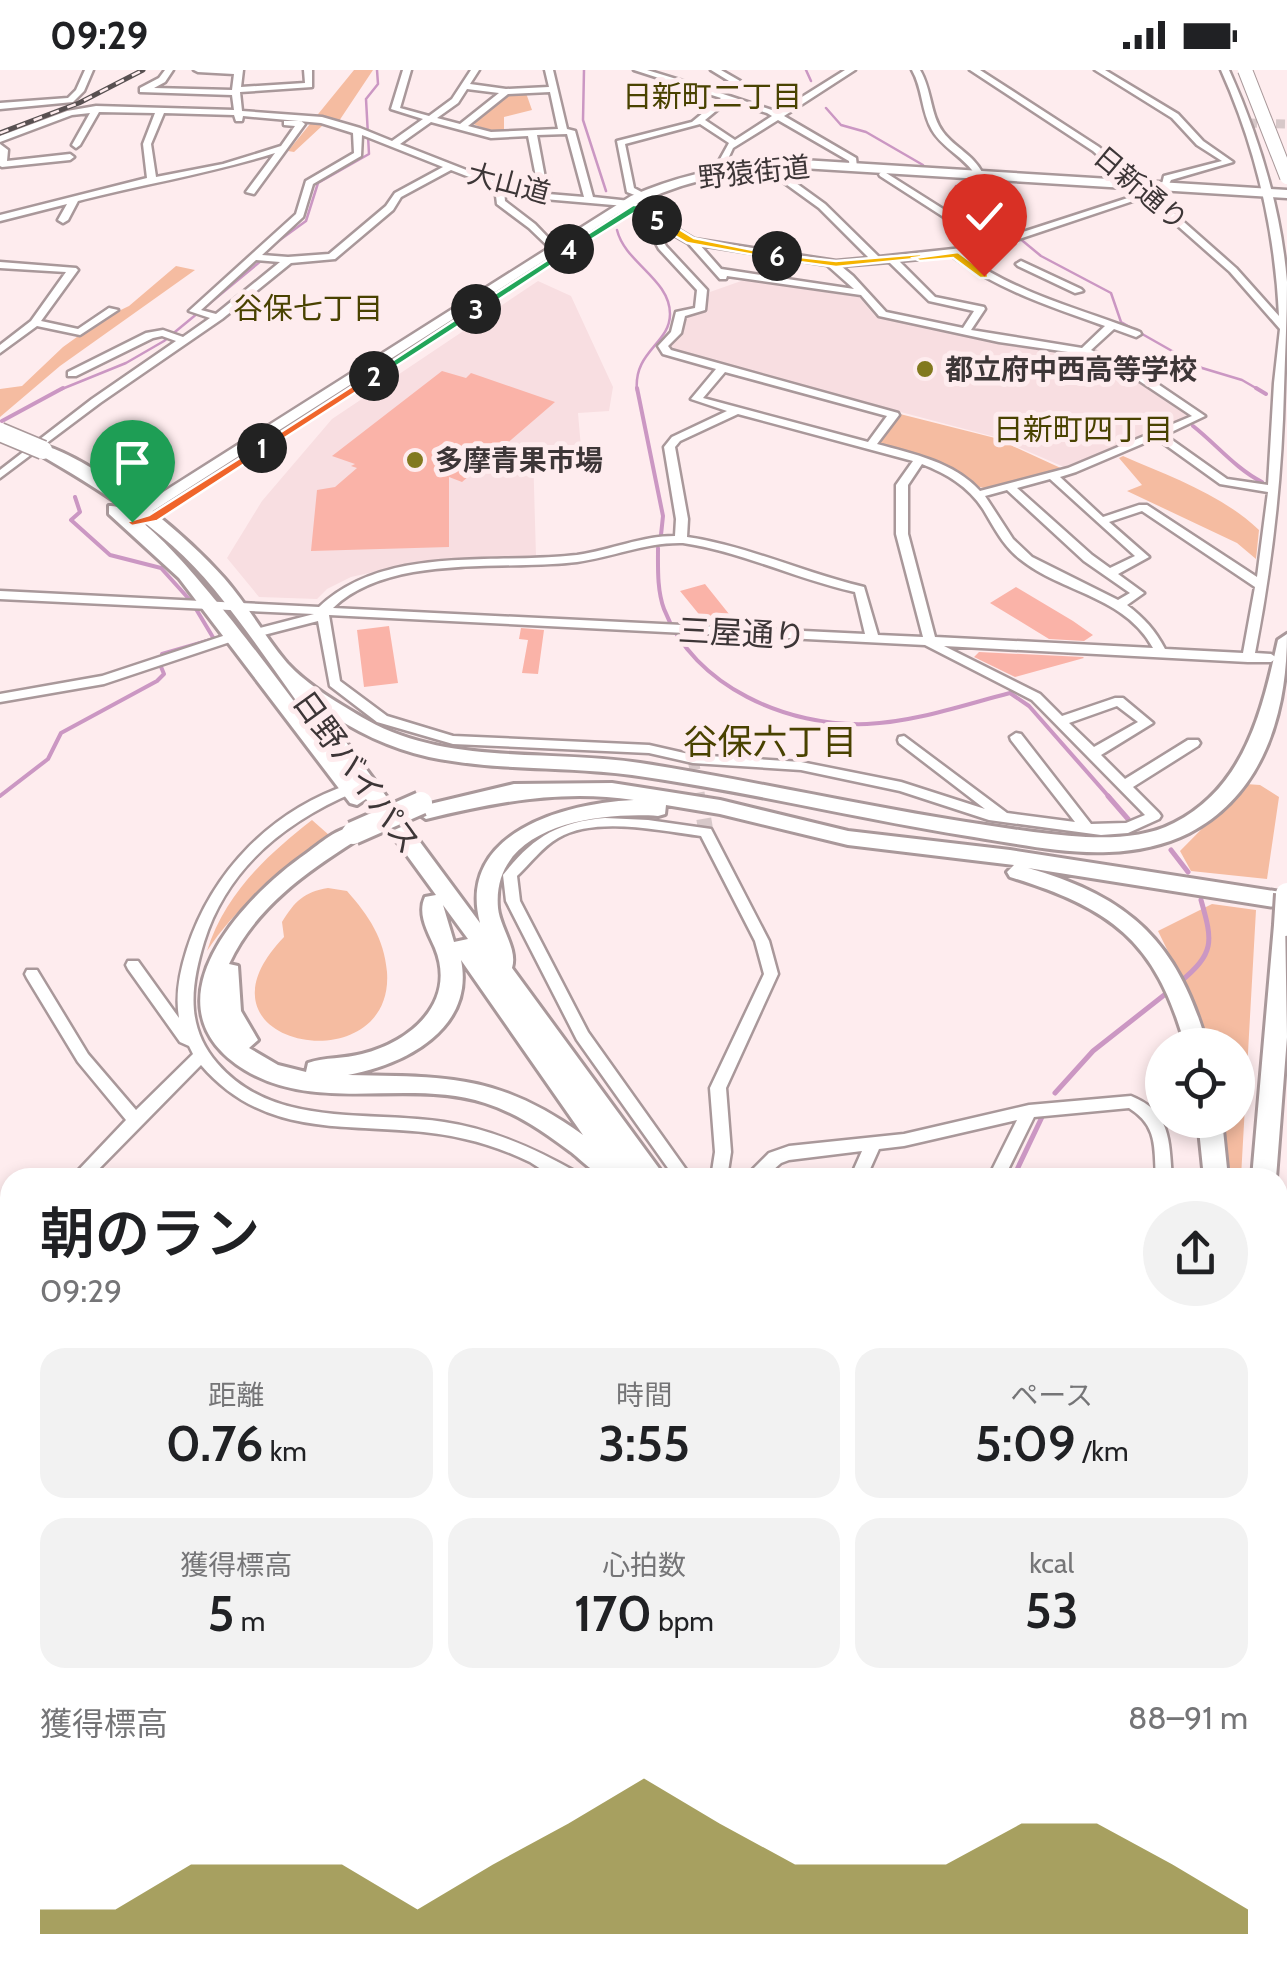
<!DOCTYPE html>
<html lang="ja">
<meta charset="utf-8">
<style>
:root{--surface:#fff;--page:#f2f2f2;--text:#202124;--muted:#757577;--accent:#82791e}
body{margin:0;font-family:Cabin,"Noto Sans JP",sans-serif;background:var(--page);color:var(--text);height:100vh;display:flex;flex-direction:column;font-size:38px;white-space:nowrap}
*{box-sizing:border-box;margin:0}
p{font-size:32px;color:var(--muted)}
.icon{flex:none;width:55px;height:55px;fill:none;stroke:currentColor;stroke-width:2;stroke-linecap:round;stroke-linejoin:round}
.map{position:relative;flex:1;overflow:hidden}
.side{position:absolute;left:0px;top:1098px;width:1288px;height:812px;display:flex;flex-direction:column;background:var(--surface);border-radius:30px 30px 0 0;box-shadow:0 5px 15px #0003}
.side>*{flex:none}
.controls{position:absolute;left:1145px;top:958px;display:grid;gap:20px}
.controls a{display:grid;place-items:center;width:110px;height:110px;border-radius:50%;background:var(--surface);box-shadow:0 5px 15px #0003;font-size:50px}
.pin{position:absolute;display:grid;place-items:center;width:85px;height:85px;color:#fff;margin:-102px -42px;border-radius:50% 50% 50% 0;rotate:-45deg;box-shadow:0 0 10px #0007}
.pin .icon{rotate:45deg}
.km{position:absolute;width:50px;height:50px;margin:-25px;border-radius:50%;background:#222;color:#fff;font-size:28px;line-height:50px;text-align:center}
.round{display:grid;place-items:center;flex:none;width:105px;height:105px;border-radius:52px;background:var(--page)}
.overview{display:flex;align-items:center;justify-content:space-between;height:170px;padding:0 40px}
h1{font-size:55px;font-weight:600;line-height:75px}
.stats{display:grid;grid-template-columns:repeat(3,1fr);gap:15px;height:170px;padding:10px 40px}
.stats div{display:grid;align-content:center;border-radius:25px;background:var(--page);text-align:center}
.stats b{font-size:50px;font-weight:600}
.stats small{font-size:28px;font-weight:400}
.stats p{font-size:28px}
.chart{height:280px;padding:20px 40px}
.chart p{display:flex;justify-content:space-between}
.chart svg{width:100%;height:180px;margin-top:10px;fill:var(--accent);opacity:.7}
.status{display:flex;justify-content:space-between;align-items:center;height:70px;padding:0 50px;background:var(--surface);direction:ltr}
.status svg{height:28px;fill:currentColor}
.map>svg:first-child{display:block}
.built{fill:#f8dee1}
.green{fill:#f5bca1}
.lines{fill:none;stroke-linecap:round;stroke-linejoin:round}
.stream-far2{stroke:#cb97c3;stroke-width:2.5}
.stream-far1{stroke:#cb97c3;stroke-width:4}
.stream{stroke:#cb97c3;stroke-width:5}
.building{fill:#fab3a8}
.minor-tunnel-far3{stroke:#d7c8c9;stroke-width:9;stroke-dasharray:9 5;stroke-linecap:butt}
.minor-tunnel-far2{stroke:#d7c8c9;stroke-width:11;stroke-dasharray:11 6;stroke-linecap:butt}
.minor-tunnel-far1{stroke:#d7c8c9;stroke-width:15;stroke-dasharray:15 8;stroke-linecap:butt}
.minor-tunnel{stroke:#d7c8c9;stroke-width:19;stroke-dasharray:19 10;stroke-linecap:butt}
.minor-casing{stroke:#a9989a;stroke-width:5}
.major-casing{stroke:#a9989a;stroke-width:5}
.highway-casing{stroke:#a9989a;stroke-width:6}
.minor{fill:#fff;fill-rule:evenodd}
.major{fill:#fff;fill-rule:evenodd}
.highway{fill:#fff;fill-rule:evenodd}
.rail-casing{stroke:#585051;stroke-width:5}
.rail{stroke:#feecee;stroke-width:2.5;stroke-dasharray:9;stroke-linecap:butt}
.highway-bridge-far2-casing{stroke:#a9989a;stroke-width:16;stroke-linecap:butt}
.highway-bridge-far1-casing{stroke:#a9989a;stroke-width:21;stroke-linecap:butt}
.highway-bridge-casing{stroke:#a9989a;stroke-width:28;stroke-linecap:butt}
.highway-bridge-far2{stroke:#fff;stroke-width:14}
.highway-bridge-far1{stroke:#fff;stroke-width:18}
.highway-bridge{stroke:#fff;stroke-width:22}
.split-1{fill:#f0652b;stroke:#fff;stroke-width:2.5}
.split-2{fill:#f0652b;stroke:#fff;stroke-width:2.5}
.split-3{fill:#22a559;stroke:#fff;stroke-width:2.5}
.split-4{fill:#22a559;stroke:#fff;stroke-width:2.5}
.split-5{fill:#22a559;stroke:#fff;stroke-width:2.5}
.split-6{fill:#f5b400;stroke:#fff;stroke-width:2.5}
.split-7{fill:#f5b400;stroke:#fff;stroke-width:2.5}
.split-8{fill:#f5b400;stroke:#fff;stroke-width:2.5}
.poi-dot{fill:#82791e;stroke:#feecee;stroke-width:4}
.labels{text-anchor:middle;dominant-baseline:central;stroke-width:10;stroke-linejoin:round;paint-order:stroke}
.far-street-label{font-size:28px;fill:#3d3637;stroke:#feecee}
.far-poi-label{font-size:28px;font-weight:bold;fill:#3d3637;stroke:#feecee;text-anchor:start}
.far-neighbourhood-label{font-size:30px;fill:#494200;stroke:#feecee}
.street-label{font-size:32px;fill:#3d3637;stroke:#feecee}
.neighbourhood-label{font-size:35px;fill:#494200;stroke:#feecee}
</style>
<div class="status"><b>09:29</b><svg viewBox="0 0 49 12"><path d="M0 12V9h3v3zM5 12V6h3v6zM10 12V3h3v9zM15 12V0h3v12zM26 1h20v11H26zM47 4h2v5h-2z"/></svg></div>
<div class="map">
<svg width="1287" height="1908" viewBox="0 0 1287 1908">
<rect width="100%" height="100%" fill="#feecee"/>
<path class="built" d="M744 210 859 227 875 246 1083 285 1142 313 1189 347 1064 397 995 367 671 281 667 277 681 263 684 247 704 242 710 222Z
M538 211 571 226 613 317 609 341 578 343 581 378 533 383 536 486 419 492 351 507 327 519 317 529 259 527 227 488 262 431 332 349Z"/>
<path class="green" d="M354 0H373L339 51 322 56 294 82 288 81Z
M526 23 532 40 504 47V62L495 63 471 53 507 26Z
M176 196 195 200 60 296 0 347V319L22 316 63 277 102 249 129 236Z
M900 344 995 368 1065 400 989 419 979 417 942 396 877 374Z
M1123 386C1171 407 1221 424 1259 460L1256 489 1237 473 1127 421 1142 415 1119 388Z
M1246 714 1260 715 1279 727 1267 809 1191 801 1180 781Z
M312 750 329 765C284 801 239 832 207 881 225 824 267 785 312 750Z
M328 818 347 821C369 846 384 868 387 902 395 1016 178 977 284 867L282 852C295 831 304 822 328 818Z
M1212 834 1256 840 1241 1107H1223L1216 1050H1238V975H1204L1185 916 1158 861Z
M0 1518 10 1540V1682L0 1663Z"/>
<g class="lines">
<path class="stream-far2" d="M584 0 583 50 606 121
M806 0 811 11
M826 38 841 55 866 62 923 95
M956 116 1041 186 1111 223 1121 252 1202 298 1242 310 1261 321
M617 160C625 193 670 209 670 244 670 274 633 281 637 321
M57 321 126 293 164 271 267 186 266 180 306 151 318 113 369 84 366 29 378 14 377 0"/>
<path class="stream-far1" d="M637 318 663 446 661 465
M1256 318 1266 324
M2 351 63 318
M1193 356C1216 374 1236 399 1262 412
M75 427 80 442 71 450 110 485 161 498 189 529
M658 478C658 498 657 520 664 539 694 617 788 657 867 654 915 652 963 635 1010 623L1029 636 1110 728
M162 584 214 569 196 539
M0 726 48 689 61 663 157 611 164 604 159 592"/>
<path class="stream" d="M1108 726 1128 749
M1171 780 1188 802
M1180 912C1215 883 1213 872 1201 830
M1055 1023 1093 981 1168 922
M1013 1108 1042 1047"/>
</g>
<path class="building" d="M442 301 466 308 471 303 555 332 462 412 449 407V477L311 481 317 420 335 417 357 398 351 396 355 394 332 386Z
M705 514 737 554 720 553 714 545 702 548 680 521Z
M1016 517 1073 551 1093 565 1084 571 1049 569 990 533Z
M389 556 398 613 364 617 357 560Z
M521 558 544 560 538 604 522 603 528 570 519 569Z
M979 582 1083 587 1084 588 1015 607 974 587Z"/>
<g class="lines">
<path class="minor-tunnel-far3" d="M1248 53 1287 54"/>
<path class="minor-tunnel-far2" d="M693 689 700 728"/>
<path class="minor-tunnel-far1" d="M700 726 706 762
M1278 1206 1287 1208"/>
<path class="minor-tunnel" d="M1278 1632 1287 1636"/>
<g class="minor-casing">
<path id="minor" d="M85 0H93L84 21 73 32 0 39V33L68 28 76 20Z
M165 0H173L165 12 154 18 232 20 234 4 198 2 194 0H243L241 17 305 13 304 0H312V17L240 22 242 41 322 47 360 58 392 71 423 49 391 39 403 0H411L400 38 429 46 452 29 471 0H479L470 14 506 19 549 17 545 0H553L567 59 575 61 593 127 630 131 694 169 836 191 869 188 819 138 772 104V100H778L825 134 879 187 981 176 953 153 880 106 879 104 883 101 959 149 989 173 1137 125 1139 122 1093 81 970 0H980L1099 77 1236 198 1279 246C1275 161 1256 78 1221 0H1229C1259 67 1281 139 1287 212 1287 248 1285 283 1284 319 1282 408 1272 496 1255 583L1271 584 1277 588 1271 592H1248L944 576 1040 624 1062 646 1115 628H1123L1153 653 1101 685 1125 709 1188 670H1198L1200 673 1198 676 1133 717 1159 743 1161 746 1159 749 1128 763 1101 765 989 750 900 721 801 700 693 693 649 683 453 674 377 652 330 616 318 551 256 567 250 563 252 560 314 544 0 529V521L319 537C386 474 493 495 577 485 611 480 641 466 675 466L676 449 664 377 672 367 727 341 691 329 716 299 663 284 658 276 671 262 676 242 695 238 697 220 659 179 640 144 625 136 544 129 504 120 505 131 535 154 559 179 554 182 529 158 497 134 495 117 451 100 401 127 393 140 335 189 291 193 222 249 100 333 0 408V400L92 329 176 271 162 266 153 268 76 306H68V302L146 263 163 260 183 267 210 248 189 241 296 144 306 111 354 83 353 63 321 53 243 46 242 51H236L234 45 164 43 151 74 156 107 223 94 281 76 295 56 284 55V51H301L305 54 254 124 246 122 275 83C211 103 144 114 78 131L68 150 63 153 58 150 67 134 0 151V145L147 108 143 74 155 43 99 42 80 75 76 78 72 75 90 43 72 45 0 72V66L67 41 96 36 234 40 232 25 140 22V18L159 8ZM467 19 499 23 460 54 437 48 458 33ZM550 22 558 59 491 62 468 56 508 24ZM431 52 491 68 528 66 539 122 502 114 400 74ZM567 64 584 127 548 124 537 65ZM362 65 443 97 395 123 386 136 329 184 288 187 262 185 303 147 313 114 361 86ZM1145 127 1230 202 1280 259 1274 313 1268 415 1227 409 1165 365 1205 346 1143 304 1091 280 1114 259 1136 267 1141 264 1140 262C1080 239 1016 223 963 185L977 183ZM653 153 688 173 720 209H726L727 206 861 225 879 246 999 272 1082 284 1135 308 1192 346 1068 398 980 421C954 392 913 384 877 374L899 345 898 343 671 280 668 276 681 263 685 246 705 240 707 220 666 176ZM700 175 827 195 854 219 721 199ZM952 186C999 220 1051 237 1105 256L1082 278 971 260 985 239 984 237 935 227 899 191ZM256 190 280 192 216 244 201 240ZM889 192 929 231 974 241 963 258 886 242 853 206 841 196ZM725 302 887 346 868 372 703 328ZM738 344 913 391 896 415V464L923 567 878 565 864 517C804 503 748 476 687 467L688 449 675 377 680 371ZM1156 368 1220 414 1268 422 1257 507 1147 435H1139L1103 447 1060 407 1076 402ZM922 394C947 404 968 416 983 439 994 457 1003 476 1020 489 1062 523 1125 526 1153 578L935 567 908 464V415ZM1050 409 1135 486 1110 498 1092 485 1017 418ZM1007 420 1084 491 1130 523 1118 530 1032 487 1013 469 985 426ZM1142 441 1255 517 1243 583 1165 579C1155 560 1144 548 1127 535L1144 523 1118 504 1149 487 1109 452ZM683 473C743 482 796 509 855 522L865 564 333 538C391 483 503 501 577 492 613 487 646 472 683 473ZM329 545 925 575 1032 630 1145 745 1126 753 1091 754 1021 664 1016 663 1010 667 1011 670 1075 752 1007 743 904 666 899 667 898 670 899 673 985 739 901 712 801 692 693 685 649 675 453 666 387 646 340 611ZM1117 636 1138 652 1094 677 1069 653Z
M634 0H647L709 19 729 11 711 0H721L740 11 717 22 778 42 845 0H855L784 46 856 88 857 97 850 99 849 91 778 50 733 78 727 91 732 108 724 110 719 91 729 73 700 54 625 74 634 118 647 125 642 128 627 122 617 71 692 52 721 28ZM728 31 767 43 772 46 735 70 705 50Z
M912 0H920C932 20 930 45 943 62 955 78 974 85 983 104L982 106H976C965 87 943 79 932 60 921 41 923 19 912 0Z
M1095 0H1105L1178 44 1203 71 1233 92 1171 110 1167 118H1161L1164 106 1222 91 1197 75 1172 48Z
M0 74 8 80 7 91 70 84 74 87 70 90 2 97 0 96Z
M1021 191 1081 219 1083 221 1075 223 1018 196 1016 194Z
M0 192 76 198 78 200 41 251 78 259 109 238 118 240 80 265 37 256 0 283V275L31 251 66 202 0 198Z
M235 562 241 566 239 569 104 614 0 632V624L102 606Z
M350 714 355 716 357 719 355 722C286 751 227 798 204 872 191 915 185 956 217 993 274 1059 366 1040 444 1052 492 1059 536 1079 578 1103L580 1108C573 1108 563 1109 557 1107 548 1104 538 1097 530 1092 509 1082 488 1074 465 1069 369 1046 274 1080 201 995L90 1108H71L126 1050 78 992 27 908 25 904 27 900H37L88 984 136 1040 193 984 189 976 180 972 128 899 126 895 128 891H138L179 948C175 924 180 901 187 879 212 801 272 740 350 714Z
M605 748 648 750 711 759 769 871 778 904 726 1018 731 1082 727 1108H711L715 1082 710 1018 764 904 755 871 701 766C660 761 596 746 558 768 542 777 530 794 517 806L520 831 588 962 692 1108H675L577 970 506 831 503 805C532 768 557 752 605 748Z
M1131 1026C1171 1042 1169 1070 1172 1108H1156C1154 1077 1158 1056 1129 1038L1034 1047 1004 1108H988L1017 1050 904 1076 879 1079 866 1108H850L862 1081 789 1090 781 1093 764 1108H744L769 1083 789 1076 904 1064 1029 1035Z
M10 1158V1174L0 1179V1163Z
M10 1265V1281L0 1282V1266Z
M10 1716V1741L0 1746V1722Z
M0 1797 10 1800V1822L0 1819Z
M71 1900H103L99 1908H67Z
M514 1900H539L543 1908H518Z
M563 1900H589L585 1908H559Z
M664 1900H687L691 1908H668Z
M813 1900H836L840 1908H817Z
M996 1900H1019L1023 1908H1000Z"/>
</g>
<g class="major-casing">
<path id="major" d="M802 90 1287 120V128L802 98C735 99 676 111 617 144L148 444 138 455H128L125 452 138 438 631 126C686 102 742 92 802 90Z"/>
</g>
<g class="highway-casing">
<path id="highway" d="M43 375C99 392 185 464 224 508 247 534 264 566 287 593 307 615 341 635 367 650 449 696 550 679 640 693 749 710 857 735 966 752 1006 758 1046 765 1086 767 1116 768 1147 767 1174 753 1245 717 1262 641 1278 570L1287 564C1287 642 1264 724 1189 763 1165 775 1136 781 1109 782 1064 784 1018 774 974 767 860 749 747 721 632 705 565 696 496 701 429 687 389 678 354 661 320 637L480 853C456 762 566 733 634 730 562 719 496 732 426 749L416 742 426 735 514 714 612 713 720 730 848 761 1010 780 1287 823V839L1028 798C1130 827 1178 872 1207 975H1185C1156 871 1111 838 1010 807L1007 802 1014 795 848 775 720 744 666 735 665 744 658 746C598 742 491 755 498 838 500 858 518 879 512 898L666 1108H640L636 1102 639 1108C629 1108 617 1110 608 1108 596 1105 581 1090 571 1082 544 1062 517 1043 485 1033 408 1008 318 1044 245 1000 141 936 242 828 307 783 321 773 342 753 360 758L363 763 360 768C309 800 255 837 229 894L238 896 241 941 258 970 249 978 278 995 306 1002 308 993C325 987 344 989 362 984 411 972 457 932 435 878 428 862 417 844 425 827L436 825 366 729 357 735 350 733 179 508 109 444V436C154 430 303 647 337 688 296 632 258 573 214 519 167 461 101 420 37 383V377ZM443 835 468 869 454 872ZM461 890 583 1065C498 1004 448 1007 348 1005 404 995 475 959 461 890Z
M1285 847 1287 967 1276 1108H1252L1274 855Z
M1198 1050H1222L1228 1108H1204Z
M1287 1208V1908H1271V1900H1278V1212Z
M1175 1900H1210L1213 1908H1178Z
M1217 1900H1252L1255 1908H1220Z"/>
</g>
<use href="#minor" class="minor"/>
<use href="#major" class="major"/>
<use href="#highway" class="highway"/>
<g class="rail-casing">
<path id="rail" d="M0 63 79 33 143 0"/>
</g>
<use href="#rail" class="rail"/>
<g class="highway-bridge-far2-casing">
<path id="highway-bridge-far2" d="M1245 0 1287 107"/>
</g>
<g class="highway-bridge-far1-casing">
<path id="highway-bridge-far1" d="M0 362 43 380"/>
</g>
<g class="highway-bridge-casing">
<path id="highway-bridge" d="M353 763 421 733
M1285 855 1287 824"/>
</g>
<use href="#highway-bridge-far2" class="highway-bridge-far2"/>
<use href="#highway-bridge-far1" class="highway-bridge-far1"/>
<use href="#highway-bridge" class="highway-bridge"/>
</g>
<path class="split-1" d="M262 374 266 380 157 451 132 456 126 452 149 445Z"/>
<path class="split-2" d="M374 302 378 308 266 380 256 378Z"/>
<path class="split-3" d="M476 236 480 242 378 308 369 306Z"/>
<path class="split-4" d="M569 176 573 181 480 242 471 239Z"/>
<path class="split-5" d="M633 135H640L662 150 653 153 636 142 573 181 564 179Z"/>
<path class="split-6" d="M653 148H661L694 168 782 186 777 189 687 173 653 153Z"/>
<path class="split-7" d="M773 184 836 191 920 184 925 188 836 197 777 189Z"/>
<path class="split-8" d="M958 182 988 204V208H980L953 188 920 191 914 188Z"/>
<g class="poi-dot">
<circle cx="925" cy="299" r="10"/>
<circle cx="415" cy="390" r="10"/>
</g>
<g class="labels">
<g class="far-street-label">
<text transform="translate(754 102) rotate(-6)">野猿街道</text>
<text transform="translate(509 113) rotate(15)">大山道</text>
<text transform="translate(1141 118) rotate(40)">日新通り</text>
</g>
<g class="far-poi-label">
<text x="945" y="299">都立府中西高等学校</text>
<text x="435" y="390">多摩青果市場</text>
</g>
<g class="far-neighbourhood-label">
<text x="712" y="26">日新町二丁目</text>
<text x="308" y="238">谷保七丁目</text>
<text x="1083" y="359">日新町四丁目</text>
</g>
<g class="street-label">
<text transform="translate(742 563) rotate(3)">三屋通り</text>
<text transform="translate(357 702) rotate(54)">日野バイパス</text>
</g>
<g class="neighbourhood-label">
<text x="770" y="671">谷保六丁目</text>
</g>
</g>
</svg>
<div class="controls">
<a><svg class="icon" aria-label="locate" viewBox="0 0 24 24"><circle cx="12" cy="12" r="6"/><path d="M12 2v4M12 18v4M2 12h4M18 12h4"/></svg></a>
</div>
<div class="pin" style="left:132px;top:452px;background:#1e9e55"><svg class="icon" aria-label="arrive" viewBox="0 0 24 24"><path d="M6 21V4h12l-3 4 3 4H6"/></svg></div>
<div class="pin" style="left:984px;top:206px;background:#d93025"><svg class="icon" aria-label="check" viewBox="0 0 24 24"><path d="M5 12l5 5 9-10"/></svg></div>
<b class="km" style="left:262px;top:378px">1</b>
<b class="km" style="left:374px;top:306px">2</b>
<b class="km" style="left:476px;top:239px">3</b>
<b class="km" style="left:569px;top:179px">4</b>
<b class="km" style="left:657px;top:150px">5</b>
<b class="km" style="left:777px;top:186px">6</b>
<section class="side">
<div class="overview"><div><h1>朝のラン</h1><p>09:29</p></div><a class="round"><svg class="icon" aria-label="share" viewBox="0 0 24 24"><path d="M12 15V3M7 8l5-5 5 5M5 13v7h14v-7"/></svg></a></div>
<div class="stats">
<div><p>距離</p><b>0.76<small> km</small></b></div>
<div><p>時間</p><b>3:55</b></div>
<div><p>ペース</p><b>5:09<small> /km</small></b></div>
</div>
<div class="stats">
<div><p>獲得標高</p><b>5<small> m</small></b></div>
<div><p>心拍数</p><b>170<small> bpm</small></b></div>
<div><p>kcal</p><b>53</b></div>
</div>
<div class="chart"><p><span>獲得標高</span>88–91 m</p>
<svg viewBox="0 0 160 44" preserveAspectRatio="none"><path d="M0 44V38L10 38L20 27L30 27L40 27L50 38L60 27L70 17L80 6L90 17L100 27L110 27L120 27L130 17L140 17L150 27L160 38V44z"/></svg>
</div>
</section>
</div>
